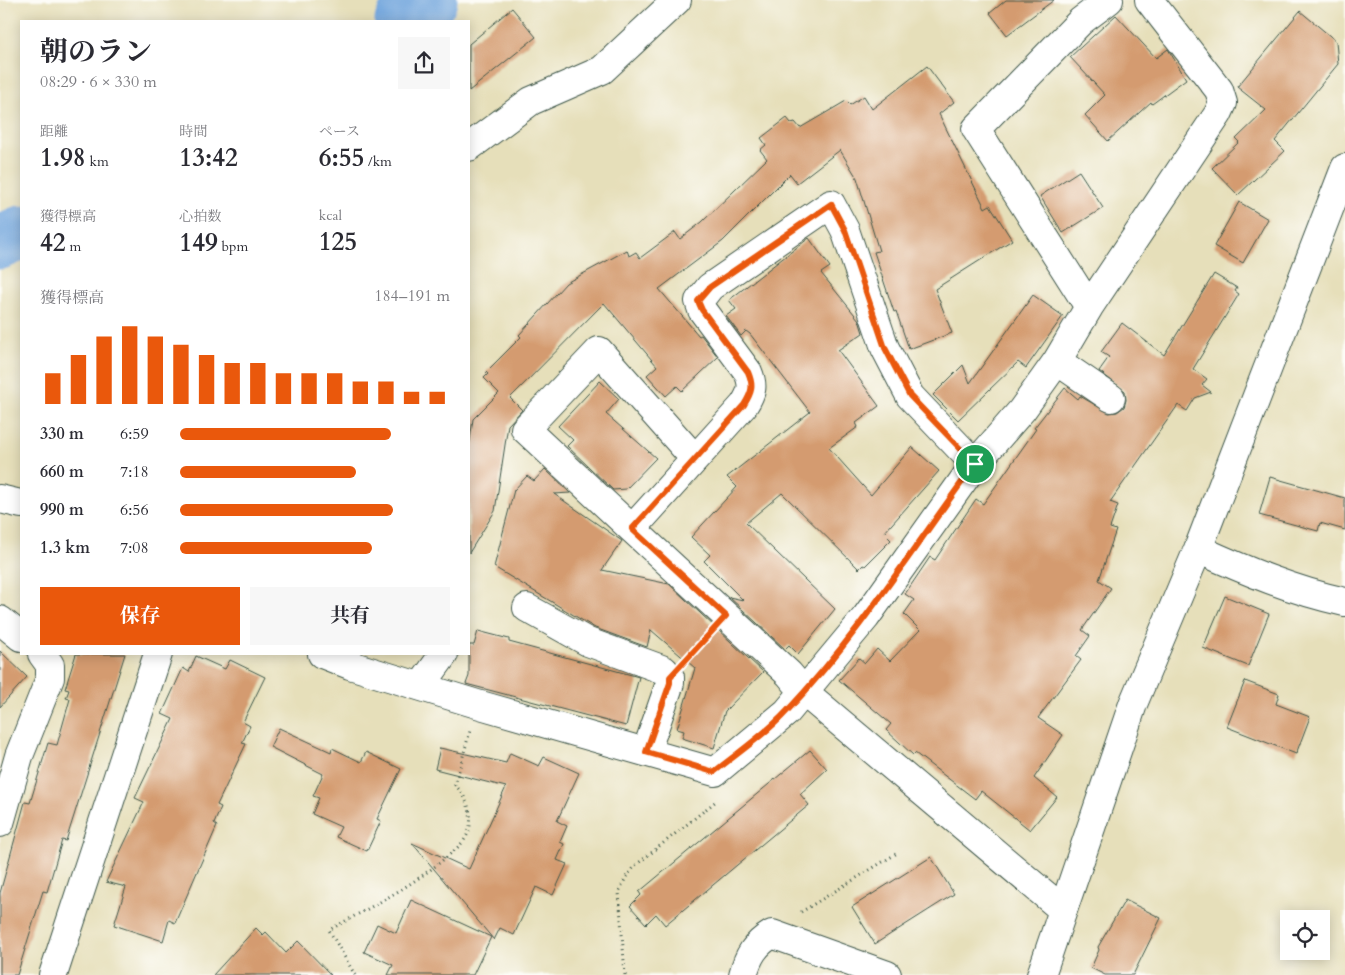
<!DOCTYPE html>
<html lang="ja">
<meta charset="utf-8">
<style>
:root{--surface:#fff;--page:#f7f7f7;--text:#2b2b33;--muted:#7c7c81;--accent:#ea580c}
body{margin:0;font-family:Cardo,"Noto Serif JP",serif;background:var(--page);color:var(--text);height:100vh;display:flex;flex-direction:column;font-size:19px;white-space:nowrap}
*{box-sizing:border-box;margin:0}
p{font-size:16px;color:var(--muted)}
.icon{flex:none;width:28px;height:28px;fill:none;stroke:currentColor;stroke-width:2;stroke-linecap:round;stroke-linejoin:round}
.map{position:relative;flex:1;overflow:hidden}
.side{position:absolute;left:20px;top:20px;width:450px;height:635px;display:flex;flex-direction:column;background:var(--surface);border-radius:0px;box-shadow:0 2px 12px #0003}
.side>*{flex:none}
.fabs{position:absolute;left:1280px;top:910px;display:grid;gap:10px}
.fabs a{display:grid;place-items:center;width:50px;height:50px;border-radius:0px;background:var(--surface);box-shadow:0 2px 12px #0003;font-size:25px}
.pin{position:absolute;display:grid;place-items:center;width:42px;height:42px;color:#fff;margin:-21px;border:2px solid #fff;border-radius:50%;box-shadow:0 1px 5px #0007}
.round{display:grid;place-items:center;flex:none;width:52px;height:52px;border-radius:0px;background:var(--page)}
.overview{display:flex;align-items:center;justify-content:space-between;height:85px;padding:0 20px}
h1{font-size:28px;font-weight:700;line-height:38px}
.figures{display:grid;grid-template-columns:repeat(3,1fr);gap:8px;height:85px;padding:5px 20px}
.figures div{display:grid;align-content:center}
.figures b{font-size:25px;font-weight:700}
.figures small{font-size:14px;font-weight:400}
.figures p{font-size:14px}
.chart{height:140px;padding:10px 20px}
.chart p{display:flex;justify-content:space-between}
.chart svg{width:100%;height:90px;margin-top:5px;stroke:var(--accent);stroke-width:6}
.button{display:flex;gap:10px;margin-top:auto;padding:10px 20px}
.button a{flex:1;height:58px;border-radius:0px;background:var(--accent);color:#fff;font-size:20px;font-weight:700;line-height:58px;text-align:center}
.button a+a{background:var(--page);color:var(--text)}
ul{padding:0 20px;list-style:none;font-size:16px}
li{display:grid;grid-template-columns:80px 60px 1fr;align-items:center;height:38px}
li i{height:12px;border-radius:6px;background:var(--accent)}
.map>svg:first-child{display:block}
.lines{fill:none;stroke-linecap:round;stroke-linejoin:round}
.river{stroke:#71a5dd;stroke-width:55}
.building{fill:#d49b70}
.minor-casing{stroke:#3d5548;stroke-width:30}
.path{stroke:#3d5548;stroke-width:3;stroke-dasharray:1 4;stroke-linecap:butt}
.minor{stroke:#fff;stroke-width:28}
.route-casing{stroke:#fff;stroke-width:10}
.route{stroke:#ea580c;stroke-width:6}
</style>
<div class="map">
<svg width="1345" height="975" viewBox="0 0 1345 975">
<rect width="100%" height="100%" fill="#fdfcf7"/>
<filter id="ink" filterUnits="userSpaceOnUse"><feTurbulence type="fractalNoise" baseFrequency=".02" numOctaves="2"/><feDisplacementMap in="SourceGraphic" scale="10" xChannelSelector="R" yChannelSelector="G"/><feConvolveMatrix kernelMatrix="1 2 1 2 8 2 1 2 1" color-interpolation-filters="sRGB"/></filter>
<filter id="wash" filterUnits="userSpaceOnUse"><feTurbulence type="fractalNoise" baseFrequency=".0096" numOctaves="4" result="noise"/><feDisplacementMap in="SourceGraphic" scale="20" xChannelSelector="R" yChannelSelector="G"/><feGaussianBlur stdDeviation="1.12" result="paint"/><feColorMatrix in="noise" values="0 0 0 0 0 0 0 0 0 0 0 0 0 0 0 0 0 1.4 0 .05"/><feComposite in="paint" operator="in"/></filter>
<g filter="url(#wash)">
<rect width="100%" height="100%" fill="#e6dfba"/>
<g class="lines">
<path class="river" d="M402 21 430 0
M0 242 21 233"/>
</g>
<g id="blocks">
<path class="building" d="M1006 0H1054L1007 35 990 13Z
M512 8 536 37 469 91V44Z
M1300 11 1336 41 1338 64 1275 141 1285 151 1238 195 1212 168 1239 142 1236 139 1266 110 1237 87Z
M1116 15 1156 58 1168 49 1186 79 1152 104 1151 102 1108 141 1085 115 1105 95 1070 57Z
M927 66 954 102 939 114 985 208 990 205 1012 240 935 289 952 333 909 349 896 311 894 312 874 252 879 251 857 178 840 150 797 183 790 174 723 241 659 289 699 336 701 335 718 357 682 391 677 386 666 396 647 375 657 366 604 303 510 398 522 410 508 425 495 511 469 553V447L473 419 499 393 484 378 488 374 486 372 521 337 519 335 566 283 627 250 629 256 636 252 640 258 675 232 680 239 702 222 767 159 760 150 766 145 761 138 787 118 791 123 795 122 800 128 846 101 850 105 864 96 872 109Z
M1079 171 1103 208 1063 233 1040 196Z
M1239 202 1268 219 1243 263 1214 246Z
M809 238 830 267 821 273 859 320 863 333 838 350 879 406 856 423 858 427 829 448 871 495 912 447 939 471 884 533 891 540 865 566 863 565 859 569 782 493 746 523 835 609 798 654 789 645 785 649 729 597 743 600 704 561 710 555 691 537 737 487 727 477 810 412 750 334 746 331 741 336 726 316 736 309 729 300Z
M1214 274 1237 288 1235 291 1239 294 1193 369 1207 379 1202 385 1211 392 1195 398 1187 411 1178 405 1110 502 1118 505 1110 528 1116 530 1099 580 1111 588 1082 630 1090 636 1076 656 1081 660 1038 718 1063 735 1034 778 1057 797 1030 830 981 791 975 799 915 753 913 755 886 730 891 724 839 680 859 658 865 663 877 649 890 661 920 630 904 614 914 600 905 594 930 557 935 560 976 499 983 504 1036 429 1034 428 1065 388 1078 399 1080 396 1109 413 1117 412 1124 407 1126 400 1125 391 1099 371 1109 357 1101 352 1122 323 1164 355Z
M1033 295 1063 316 1026 368 1018 362 958 420 933 395 963 365 970 383Z
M600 381 619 399 606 414 656 458 626 489 613 490 567 446 573 440 558 426Z
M545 469 570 493 554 494 622 541 602 570 669 584 763 672 725 711 714 748 682 738 684 731 677 729 695 668 651 630 647 647 595 628 494 567 514 490 527 476 534 481Z
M1270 477 1345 498V530L1320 523 1318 531 1259 515Z
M1225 596 1269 614 1248 666 1203 648Z
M478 631 509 639V642L639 677 626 726 466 684 469 676V645H474Z
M0 651 27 677 0 707Z
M76 654H125L66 841 62 840 47 892 43 891 17 975H0V893L25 802 30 803 48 743 57 745 70 699 66 698 69 690 65 689Z
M196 656 225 669 230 660 265 677 243 722 250 726 242 743 246 744 217 805 221 807 214 824 217 826 175 923 169 920 163 941 114 925 126 887 106 882 144 802 135 798 173 719 162 714 183 668 189 672Z
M1245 681 1279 694 1276 704 1310 717 1296 754 1227 727Z
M279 728 331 752 332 748 361 762 366 752 401 769 377 819 381 821 367 851 336 837 341 827 312 814 319 798 313 796 323 774 270 747Z
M440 748 506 763 510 753 539 766 544 757 579 773 557 821 567 826 560 842 564 844 557 860 567 864 553 895 536 887 514 935 500 928 494 940 412 843 469 869 506 787 435 769Z
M810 750 827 769 800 794 809 805 665 925 656 914 646 924 630 906 641 895 639 892Z
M931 857 954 894 875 944 852 907Z
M411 900 491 937 473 975H388L393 965 364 952 377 924 396 933Z
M1125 900 1161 918 1133 975H1105L1091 968 1099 950 1098 947Z
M256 928 263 935 266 932 286 953 298 941 331 975H213Z"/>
</g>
</g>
<g filter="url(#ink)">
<use href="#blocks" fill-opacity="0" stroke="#3d5548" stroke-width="1"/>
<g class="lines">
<g class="minor-casing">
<path id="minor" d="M469 147 531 101 602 70 677 0
M1089 307 976 129 1081 21 1109 0
M1057 361 1111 398
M975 464 910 396 885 348 845 230 831 204 710 287 699 301 702 310 748 372C754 386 752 392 744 405L632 529 789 674 804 692 1062 909
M0 499 21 504
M632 529 525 429 599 351 695 459
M1198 549C1246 571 1294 591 1345 602
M527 608 588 642 664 670 670 677V683L646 752
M0 620 21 637
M322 654 350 665 477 704 715 772 787 712 866 617 975 464 1022 410 1057 361 1089 307 1218 114 1223 103 1219 90 1149 0
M421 686 444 654
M0 823 19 756 50 678V665L42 654
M53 975 158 654
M743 975C748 956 755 944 772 934L887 975
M1041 975 1133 704 1198 549 1345 168"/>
</g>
<path class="path" d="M690 656 707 637
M801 912 899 852
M355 975 329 930C369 908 409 888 444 859 451 853 461 846 466 837 476 820 468 798 455 785L470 731
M625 975 619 892 626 877 636 865 715 802"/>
<use href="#minor" class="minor"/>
</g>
</g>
<g class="lines" filter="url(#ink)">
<g class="route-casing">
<path id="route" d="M831 204 845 230 885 348 910 396 975 464C914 547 858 636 787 711 766 734 739 752 714 772L646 752 670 683V677L726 616 632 529 744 405C752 392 754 386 748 372L702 310 698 301 710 287Z"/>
</g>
<use href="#route" class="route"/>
</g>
</svg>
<div class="fabs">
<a><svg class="icon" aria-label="locate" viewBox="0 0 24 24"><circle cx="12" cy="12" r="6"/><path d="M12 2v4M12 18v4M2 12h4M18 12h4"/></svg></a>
</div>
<div class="pin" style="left:975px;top:464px;background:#1e9e55"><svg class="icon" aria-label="arrive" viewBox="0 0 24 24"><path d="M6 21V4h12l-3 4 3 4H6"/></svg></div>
<section class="side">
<div class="overview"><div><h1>朝のラン</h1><p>08:29 · 6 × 330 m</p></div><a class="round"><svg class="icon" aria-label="share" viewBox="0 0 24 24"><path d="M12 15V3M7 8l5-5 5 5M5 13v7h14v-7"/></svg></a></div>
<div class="figures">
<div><p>距離</p><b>1.98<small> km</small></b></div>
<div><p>時間</p><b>13:42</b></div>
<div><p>ペース</p><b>6:55<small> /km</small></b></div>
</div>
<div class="figures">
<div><p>獲得標高</p><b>42<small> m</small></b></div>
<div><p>心拍数</p><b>149<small> bpm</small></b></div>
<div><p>kcal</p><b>125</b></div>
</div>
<div class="chart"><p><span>獲得標高</span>184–191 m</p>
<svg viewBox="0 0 160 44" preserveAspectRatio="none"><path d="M5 44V29M15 44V20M25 44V11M35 44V6M45 44V11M55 44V15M65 44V20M75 44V24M85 44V24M95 44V29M105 44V29M115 44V29M125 44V33M135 44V33M145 44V38M155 44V38"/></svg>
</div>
<ul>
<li><b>330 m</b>6:59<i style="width:78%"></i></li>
<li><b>660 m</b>7:18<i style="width:65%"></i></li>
<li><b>990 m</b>6:56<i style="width:79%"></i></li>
<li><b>1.3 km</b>7:08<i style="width:71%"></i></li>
</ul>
<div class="button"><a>保存</a><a>共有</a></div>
</section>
</div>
